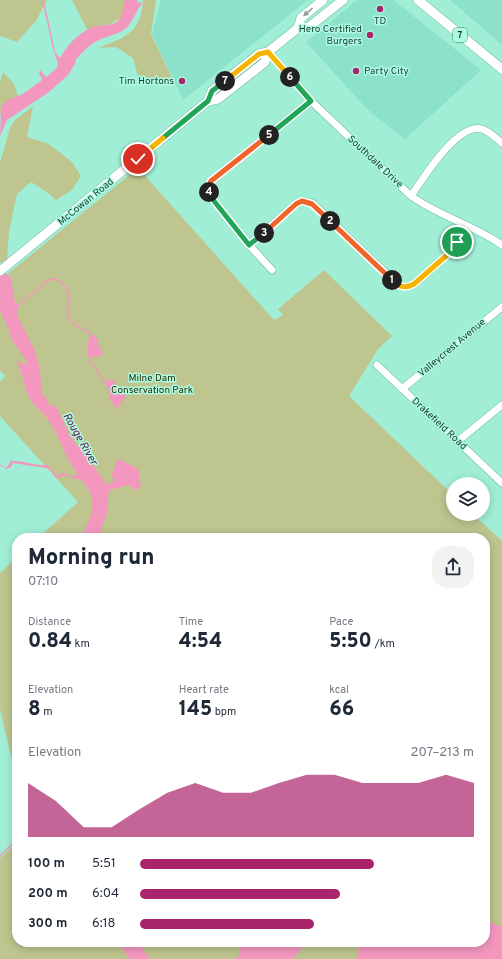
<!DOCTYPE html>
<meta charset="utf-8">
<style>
:root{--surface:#fff;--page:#f2f2f3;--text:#1f2937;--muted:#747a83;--accent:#aa246b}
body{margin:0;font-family:Overpass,sans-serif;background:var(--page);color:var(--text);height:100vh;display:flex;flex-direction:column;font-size:15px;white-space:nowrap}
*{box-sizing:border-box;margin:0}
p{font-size:13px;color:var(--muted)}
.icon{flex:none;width:22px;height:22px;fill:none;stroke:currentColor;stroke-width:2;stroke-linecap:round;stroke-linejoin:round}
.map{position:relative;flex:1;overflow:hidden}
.sheet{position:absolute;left:12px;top:533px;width:478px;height:414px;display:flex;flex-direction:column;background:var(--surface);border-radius:16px;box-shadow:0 2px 10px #0003}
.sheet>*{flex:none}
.tools{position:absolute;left:446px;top:477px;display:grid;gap:8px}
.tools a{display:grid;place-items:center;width:44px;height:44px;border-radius:50%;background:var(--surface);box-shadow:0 2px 10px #0003;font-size:20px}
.pin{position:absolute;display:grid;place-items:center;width:34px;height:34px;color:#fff;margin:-17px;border:2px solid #fff;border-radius:50%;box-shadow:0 1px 4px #0007}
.km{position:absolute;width:20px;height:20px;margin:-10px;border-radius:50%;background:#222;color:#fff;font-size:11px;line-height:20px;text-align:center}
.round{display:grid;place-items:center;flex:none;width:42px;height:42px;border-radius:16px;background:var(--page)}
.overview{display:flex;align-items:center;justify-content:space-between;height:68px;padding:0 16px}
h1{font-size:22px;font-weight:800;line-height:30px}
.stats{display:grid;grid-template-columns:repeat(3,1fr);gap:6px;height:68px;padding:4px 16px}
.stats div{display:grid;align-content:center}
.stats b{font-size:20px;font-weight:800}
.stats small{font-size:11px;font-weight:400}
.stats p{font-size:11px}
.chart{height:112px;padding:8px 16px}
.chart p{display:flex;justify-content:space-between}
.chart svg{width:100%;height:72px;margin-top:4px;fill:var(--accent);opacity:.7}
ul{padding:0 16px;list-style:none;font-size:13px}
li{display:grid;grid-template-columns:64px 48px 1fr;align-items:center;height:30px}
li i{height:10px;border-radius:5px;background:var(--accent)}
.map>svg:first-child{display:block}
.built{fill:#8be1c9}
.green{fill:#bec58f}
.water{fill:#f497be}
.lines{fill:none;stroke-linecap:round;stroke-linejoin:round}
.stream{stroke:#f497be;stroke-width:1.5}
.minor-casing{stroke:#6db9a4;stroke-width:8}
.major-casing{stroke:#6db9a4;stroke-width:10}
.minor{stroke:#fff;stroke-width:7}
.major{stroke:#fff;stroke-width:9}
.oneway{fill:#8e9e9a}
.split-1-casing{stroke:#fff;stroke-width:8}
.split-2-casing{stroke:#fff;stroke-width:8}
.split-3-casing{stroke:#fff;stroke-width:8}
.split-4-casing{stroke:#fff;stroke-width:8}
.split-5-casing{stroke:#fff;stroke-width:8}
.split-6-casing{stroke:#fff;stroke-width:8}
.split-7-casing{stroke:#fff;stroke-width:8}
.split-8-casing{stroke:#fff;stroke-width:8}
.split-9-casing{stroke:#fff;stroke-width:8}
.split-1{stroke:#f5b400;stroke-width:5}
.split-2{stroke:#f0652b;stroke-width:5}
.split-3{stroke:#f0652b;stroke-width:5}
.split-4{stroke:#22a559;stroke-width:5}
.split-5{stroke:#f0652b;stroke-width:5}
.split-6{stroke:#22a559;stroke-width:5}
.split-7{stroke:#f5b400;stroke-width:5}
.split-8{stroke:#22a559;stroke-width:5}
.split-9{stroke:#f5b400;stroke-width:5}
.poi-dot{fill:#aa246b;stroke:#aefbe4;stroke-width:1.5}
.labels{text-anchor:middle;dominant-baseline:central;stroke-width:3;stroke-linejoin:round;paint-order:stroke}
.shield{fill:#aefbe4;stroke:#49776a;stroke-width:1}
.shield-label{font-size:9px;font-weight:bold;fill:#1e3e35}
.poi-label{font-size:10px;fill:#1e3e35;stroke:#aefbe4;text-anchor:end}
.street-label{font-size:10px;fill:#1e3e35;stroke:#aefbe4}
.park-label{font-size:10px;fill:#2b2e04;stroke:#aefbe4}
.water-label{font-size:11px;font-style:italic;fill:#661640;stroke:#aefbe4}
</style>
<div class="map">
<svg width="502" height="959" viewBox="0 0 502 959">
<rect width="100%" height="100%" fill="#a1eed7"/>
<path class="built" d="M161 0H308L183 100 152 34Z
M357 0H393L481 70 405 139 367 109 306 42Z
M450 0H502V45L464 12Z"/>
<path class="green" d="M0 0H47L36 21 17 42 0 36Z
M72 0H131L126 15 107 26 89 33Z
M143 0H156L151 34 171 76 166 84 163 81 140 83 133 58 116 47 98 48C126 37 141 33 143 0Z
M3 72 14 84 19 99 0 115V82Z
M33 106 27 137 49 144 72 162 81 176 72 190 56 200 48 193 31 182 17 194 9 231 7 260 0 263V163L10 128 15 120Z
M138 168 274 320 283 315 278 309 324 270 392 336 378 349 349 396 453 495V514H473L502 541V959H0V858L17 843V942H485V538H38L78 502 0 416V382L5 376 0 371V280Z
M17 557V780L0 710V573Z"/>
<path class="water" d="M125 0H137L138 3 143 2C136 10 134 21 126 28 119 35 106 36 97 41 89 45 82 53 76 59L75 64 68 75 49 92 7 120 0 136 1 107 9 99 21 95 41 81 42 78 39 74 40 70 46 77C61 65 60 68 53 50L60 58C67 45 82 29 97 26 104 25 112 26 118 21 123 16 123 6 125 0Z
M0 267 11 279 15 302 17 304H20L17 309 18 317 35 351 40 371 42 394 46 398 50 406 53 405 57 408C64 421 70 443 83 450L106 484H110L113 482V477H111L117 460H121C125 464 135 465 138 470 141 474 137 479 141 485L139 489 135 490 129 485 109 490 107 513 98 538H81C92 514 100 501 81 479H75L65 475 56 478 50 470 46 468 13 463 11 467 6 469 0 465V464L6 468 11 461C23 460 34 466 48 465L56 475 64 473 74 477 77 473C65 457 60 438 49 421 43 412 34 407 29 397 23 385 23 372 16 360L23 364H26L27 362 11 338 8 328 0 311Z
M89 332 99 340 97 342 103 354 102 356 88 357 87 343 90 339Z
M112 379 118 387 119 391 126 395C124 401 120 403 117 409L109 399 110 395 105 383 107 380Z
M485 920 502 927V959H356L359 951 355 942H485Z
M117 942H138L150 959H130Z
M221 942H307L293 959H236L239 955 240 947 236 944 225 947Z"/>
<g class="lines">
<path class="stream" d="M43 0 54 50
M20 304 47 281C59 275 69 287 69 299 69 306 65 312 69 318 73 326 82 329 89 332
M91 358V363C97 367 100 377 105 383
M100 532 109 538
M0 856 17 840"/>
<g class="minor-casing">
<path id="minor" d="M268 52 311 101 411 196C439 216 473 225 502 245
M411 196C423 179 457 122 482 129 490 132 496 138 502 143
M249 245 296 204C302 201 305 201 312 203L396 283C402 288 406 288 414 284 435 266 454 252 464 225
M272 270 249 245 214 201 209 192 211 181 311 101
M377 365 502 483
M402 389 502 307
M458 441 502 405"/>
</g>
<g class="major-casing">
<path id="major" d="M418 0 502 69
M298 28 309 27 343 0
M208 101 218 99 265 62 268 52
M0 271 208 101 212 91 259 54 268 52 298 28 301 18 323 0"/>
</g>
<use href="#minor" class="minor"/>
<use href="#major" class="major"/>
</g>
<defs><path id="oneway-solid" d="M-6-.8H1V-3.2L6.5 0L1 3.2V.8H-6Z"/></defs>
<use class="oneway" href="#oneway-solid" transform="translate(308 12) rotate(140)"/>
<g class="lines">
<g class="split-1-casing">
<path id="split-1" d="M392 280C399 287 405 289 414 284L446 256 457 242"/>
</g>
<g class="split-2-casing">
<path id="split-2" d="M330 221 392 280"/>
</g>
<g class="split-3-casing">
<path id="split-3" d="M264 233 296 204 302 201 312 204 330 221"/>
</g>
<g class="split-4-casing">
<path id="split-4" d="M209 192 214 201 249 245 264 233"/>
</g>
<g class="split-5-casing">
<path id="split-5" d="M209 192V186L211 181 269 135"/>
</g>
<g class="split-6-casing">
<path id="split-6" d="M269 135 311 101 290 77"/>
</g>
<g class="split-7-casing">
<path id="split-7" d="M225 81 259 54 268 52 290 77"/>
</g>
<g class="split-8-casing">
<path id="split-8" d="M163 138 208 101 212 91 225 81"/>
</g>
<g class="split-9-casing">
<path id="split-9" d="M138 159 163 138"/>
</g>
<use href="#split-1" class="split-1"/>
<use href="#split-2" class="split-2"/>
<use href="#split-3" class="split-3"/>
<use href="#split-4" class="split-4"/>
<use href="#split-5" class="split-5"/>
<use href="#split-6" class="split-6"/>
<use href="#split-7" class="split-7"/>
<use href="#split-8" class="split-8"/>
<use href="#split-9" class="split-9"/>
</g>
<g class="poi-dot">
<circle cx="380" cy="9" r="4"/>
<circle cx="370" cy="35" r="4"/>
<circle cx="356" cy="71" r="4"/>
<circle cx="182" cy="81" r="4"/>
</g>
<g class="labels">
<rect class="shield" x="453" y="28" width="14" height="14" rx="3"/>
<g class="shield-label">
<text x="460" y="35">7</text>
</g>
<g class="poi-label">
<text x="380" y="21" text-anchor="middle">TD</text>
<text x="362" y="29">Hero Certified<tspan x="362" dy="12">Burgers</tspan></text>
<text x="364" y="71" text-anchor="start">Party City</text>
<text x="174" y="81">Tim Hortons</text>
</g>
<g class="street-label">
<text transform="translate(375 162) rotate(43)">Southdale Drive</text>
<text transform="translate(86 202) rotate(-39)">McCowan Road</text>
<text transform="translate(452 348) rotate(-40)">Valleycrest Avenue</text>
<text transform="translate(439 424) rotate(43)">Drakefield Road</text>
</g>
<g class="park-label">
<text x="152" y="378">Milne Dam<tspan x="152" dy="12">Conservation Park</tspan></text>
</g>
<g class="water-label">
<text transform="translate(80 439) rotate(60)">Rouge River</text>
</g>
</g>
</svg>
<div class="tools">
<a><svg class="icon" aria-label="layers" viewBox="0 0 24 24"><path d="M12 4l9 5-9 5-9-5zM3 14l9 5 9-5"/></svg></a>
</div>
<div class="pin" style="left:457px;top:242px;background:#1e9e55"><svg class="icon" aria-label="arrive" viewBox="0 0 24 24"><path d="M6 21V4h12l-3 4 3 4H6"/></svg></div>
<div class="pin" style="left:138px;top:159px;background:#d93025"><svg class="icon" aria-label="check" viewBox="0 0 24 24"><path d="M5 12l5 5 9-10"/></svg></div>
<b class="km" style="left:392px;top:280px">1</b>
<b class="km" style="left:330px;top:221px">2</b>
<b class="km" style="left:264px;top:233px">3</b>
<b class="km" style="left:209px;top:192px">4</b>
<b class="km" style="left:269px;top:135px">5</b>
<b class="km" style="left:290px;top:77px">6</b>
<b class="km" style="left:225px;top:81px">7</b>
<section class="sheet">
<div class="overview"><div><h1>Morning run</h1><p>07:10</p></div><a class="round"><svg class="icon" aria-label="share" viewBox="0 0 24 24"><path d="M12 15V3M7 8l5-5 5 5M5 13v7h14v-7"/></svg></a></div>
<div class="stats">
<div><p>Distance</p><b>0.84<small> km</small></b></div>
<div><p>Time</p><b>4:54</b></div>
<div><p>Pace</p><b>5:50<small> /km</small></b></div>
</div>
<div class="stats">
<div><p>Elevation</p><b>8<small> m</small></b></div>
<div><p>Heart rate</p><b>145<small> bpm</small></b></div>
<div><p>kcal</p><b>66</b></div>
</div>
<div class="chart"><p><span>Elevation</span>207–213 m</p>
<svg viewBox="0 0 160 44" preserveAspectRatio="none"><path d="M0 44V11L10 22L20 38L30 38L40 27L50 17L60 11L70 17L80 17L90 11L100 6L110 6L120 11L130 11L140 11L150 6L160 11V44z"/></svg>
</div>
<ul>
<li><b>100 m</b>5:51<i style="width:70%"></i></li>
<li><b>200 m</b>6:04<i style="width:60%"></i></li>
<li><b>300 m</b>6:18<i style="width:52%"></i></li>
</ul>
</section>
</div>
